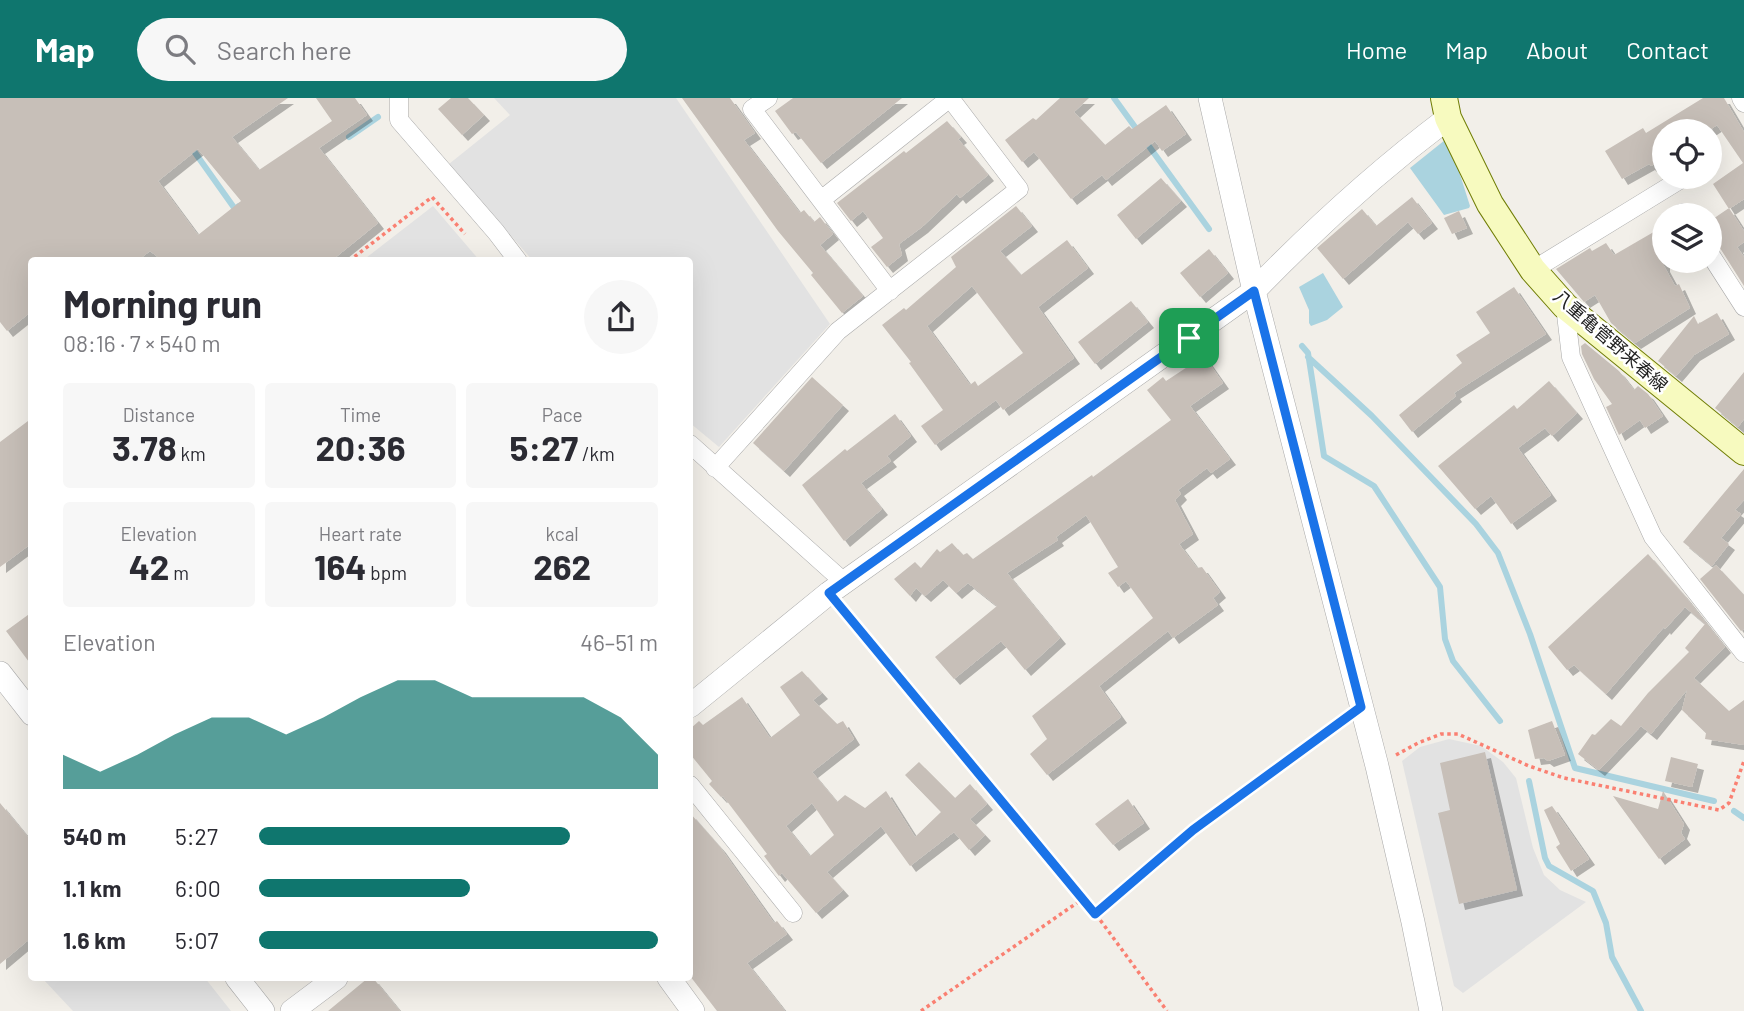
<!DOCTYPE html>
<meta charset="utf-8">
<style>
:root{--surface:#fff;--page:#f7f7f7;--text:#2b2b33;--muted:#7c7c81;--accent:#0f766e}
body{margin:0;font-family:Barlow,"Noto Sans JP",sans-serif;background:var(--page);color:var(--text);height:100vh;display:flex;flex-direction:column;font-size:26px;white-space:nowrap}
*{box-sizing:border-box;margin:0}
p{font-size:23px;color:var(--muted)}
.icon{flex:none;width:38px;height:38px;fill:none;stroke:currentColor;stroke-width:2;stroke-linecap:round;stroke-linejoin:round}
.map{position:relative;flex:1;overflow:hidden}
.panel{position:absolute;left:28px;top:159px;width:665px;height:724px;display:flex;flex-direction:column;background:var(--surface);border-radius:7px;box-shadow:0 7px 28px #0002}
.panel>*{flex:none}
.buttons{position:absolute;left:1652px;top:21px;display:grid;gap:14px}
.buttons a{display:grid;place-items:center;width:70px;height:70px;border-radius:50%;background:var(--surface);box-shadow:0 7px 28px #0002;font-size:35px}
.pin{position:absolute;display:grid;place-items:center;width:60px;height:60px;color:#fff;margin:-30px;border-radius:14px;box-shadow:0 4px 10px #0006}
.round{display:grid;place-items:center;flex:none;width:74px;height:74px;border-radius:37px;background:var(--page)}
.summary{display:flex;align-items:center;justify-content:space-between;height:119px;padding:0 35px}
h1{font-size:38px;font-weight:700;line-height:52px}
.figures{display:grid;grid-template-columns:repeat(3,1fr);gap:10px;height:119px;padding:7px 35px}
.figures div{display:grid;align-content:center;border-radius:7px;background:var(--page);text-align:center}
.figures b{font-size:35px;font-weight:700}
.figures small{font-size:19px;font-weight:400}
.figures p{font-size:19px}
.chart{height:196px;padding:14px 35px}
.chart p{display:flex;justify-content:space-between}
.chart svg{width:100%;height:126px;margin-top:7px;fill:var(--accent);opacity:.7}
ul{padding:0 35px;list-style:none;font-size:23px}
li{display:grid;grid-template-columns:112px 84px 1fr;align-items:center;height:52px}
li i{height:18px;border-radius:9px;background:var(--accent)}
header{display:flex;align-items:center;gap:42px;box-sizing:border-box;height:98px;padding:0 35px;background:var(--accent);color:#fff}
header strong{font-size:33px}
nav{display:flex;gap:38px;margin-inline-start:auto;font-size:24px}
.search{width:490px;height:63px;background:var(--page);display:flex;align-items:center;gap:18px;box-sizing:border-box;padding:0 24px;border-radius:38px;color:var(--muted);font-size:26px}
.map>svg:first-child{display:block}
.parking{fill:#e2e2e2}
.water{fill:#aad3df}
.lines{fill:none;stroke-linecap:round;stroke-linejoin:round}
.stream{stroke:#aad3df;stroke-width:6}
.building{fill:#c7bfb8;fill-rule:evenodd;filter:url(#shadow)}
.minor-casing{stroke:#a9a9a9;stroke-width:19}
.tertiary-casing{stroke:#a9a9a9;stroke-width:24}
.secondary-casing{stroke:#707d05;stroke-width:28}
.path{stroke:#fa8072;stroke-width:3.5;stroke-dasharray:3.5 3.5;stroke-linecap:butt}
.minor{stroke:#fff;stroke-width:18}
.tertiary{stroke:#fff;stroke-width:23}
.secondary{stroke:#f7fabf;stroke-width:26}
.route-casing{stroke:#fff;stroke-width:14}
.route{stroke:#1a73e8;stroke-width:9}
.labels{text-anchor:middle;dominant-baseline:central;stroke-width:5;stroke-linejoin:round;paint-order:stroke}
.street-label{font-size:18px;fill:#222;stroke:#fff}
</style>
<header>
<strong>Map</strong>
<div class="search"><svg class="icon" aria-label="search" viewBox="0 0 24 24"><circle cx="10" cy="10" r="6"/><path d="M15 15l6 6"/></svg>Search here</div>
<nav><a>Home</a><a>Map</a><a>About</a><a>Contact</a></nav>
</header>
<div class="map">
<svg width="1744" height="913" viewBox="0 0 1744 913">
<defs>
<filter id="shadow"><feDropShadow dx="6" dy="6" stdDeviation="0" flood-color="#0004"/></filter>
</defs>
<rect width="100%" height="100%" fill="#f2efe9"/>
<path class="parking" d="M494 0H676L830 226 719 349 690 325V163H533L449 66 510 17Z
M433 108 480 163H362Z
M1449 641 1481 648 1503 664 1516 680 1533 750 1544 777 1560 792 1586 804 1463 895 1454 888 1402 663 1420 649Z
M42 880H205L231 913H73Z"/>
<path class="water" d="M1445 42 1450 45 1470 108 1469 110 1444 117 1410 70Z
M1323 175 1343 209 1327 222 1311 228 1309 225V212L1299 189Z"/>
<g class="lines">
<path class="stream" d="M1114 0 1209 131
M349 39 378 19
M191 49 235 111 239 108
M1302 248 1308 255 1324 358 1374 388 1440 489 1445 541 1453 563 1500 623
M1308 259 1372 318 1476 426 1498 455 1530 536 1575 670 1714 703
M1529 683 1545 760 1549 768 1593 793 1606 825 1612 859 1641 913
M1734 713 1744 720"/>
</g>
<path class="building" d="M0 0H288L232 39 259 72 332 23 316 0H355L367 17 319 50 378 125 331 163H163L150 153 137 163H32V213L7 233 0 224ZM198 51 241 103 198 137 158 83Z
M451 0H468L484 17 462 37 438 11Z
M682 0H730L755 35 744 42 800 115 804 112 814 124 820 119 833 136 820 147 863 198 842 215 811 177 813 175 778 133Z
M793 0H902L821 65 796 34 792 36 775 13Z
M1060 0H1089L1074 14 1105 47 1129 28 1132 31 1166 7 1186 36 1162 53 1155 43 1106 82 1102 77 1071 101 1034 54 1022 64 1005 42 1033 20 1036 22Z
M1703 0H1724L1744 34V101L1729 111 1713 86 1743 65 1717 27 1708 33H1664V60L1651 68 1649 66 1622 81 1605 53 1643 30 1646 35Z
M947 23 961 39 958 41 988 77 960 100 957 96 922 129 899 146 902 157 887 169 871 149 883 140 863 113 851 123 837 105 904 53 906 55Z
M1161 80 1181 103 1136 141 1117 117Z
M1412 99 1432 125 1418 136 1408 124 1343 181 1317 150 1362 111 1376 128Z
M1016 108 1032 128 1000 153 1021 177 1067 142 1088 170 1038 209 1074 260 1003 312 996 302 935 347 921 328 943 312 909 265 911 264 882 227 904 210 906 212 956 169 951 159ZM972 188 1023 255 978 288 975 283 970 287 927 228Z
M1729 110 1744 133V144L1737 149 1744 159V188L1720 150 1710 141V123Z
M1459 113 1467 130 1452 136 1444 120Z
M1664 128V168L1675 188 1679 186 1690 210 1635 245 1611 225 1595 197 1584 204 1556 171 1590 150 1592 153 1606 145 1614 157Z
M1209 151 1228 175 1200 199 1180 175Z
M1514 189 1546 236 1454 295 1456 298 1412 334 1399 317 1462 265 1456 257 1490 235 1476 214Z
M1131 203 1148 224 1095 266 1078 244Z
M1717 215 1729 236 1694 257 1676 278 1658 263 1694 218 1698 226Z
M1585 245 1619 273 1634 292 1638 288 1648 296 1663 318 1645 330 1640 322 1619 337 1606 309 1612 306 1594 281 1582 256 1581 248Z
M1204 258 1223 285 1190 308 1230 361 1211 375 1207 370 1178 392 1181 396 1175 402 1193 436 1179 446 1197 470 1202 469 1220 494 1213 500 1218 507 1173 540 1168 533 1099 588 1121 619 1047 677 1030 656 1047 641 1032 618 1153 520 1126 483 1118 489 1108 475 1118 469 1086 417 1056 439 1058 442 1007 475 1060 540 1025 572 1001 543 954 581 935 559 997 508 968 485 956 495 943 482 925 498 916 490 910 498 894 481 915 464 921 470 937 451 940 454 952 445 963 457 967 455 973 461 1092 377 1093 379 1171 322 1147 292 1163 279 1166 283Z
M1744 274V321L1738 329 1715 310Z
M812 279 843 307 784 373 753 345Z
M1549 283 1577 315 1552 338 1545 330 1518 350 1551 397 1511 426 1491 398 1475 411 1438 368 1514 307 1517 311Z
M895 316 911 338 887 358 891 363 861 385 882 411 844 443 802 387 845 351 847 353Z
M32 320V445L0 469V344Z
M1744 371V402L1735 412 1741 416 1721 440 1729 446 1712 468 1683 444Z
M1648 456 1683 496 1725 549 1694 580 1729 613 1744 602V647L1705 641 1706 635 1682 612 1687 592 1651 636 1641 628 1599 672 1578 656 1592 636 1595 637 1611 621 1621 628 1648 595 1689 554 1685 550 1705 526 1685 509 1665 531 1664 529 1606 596 1574 567 1567 572 1548 549Z
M1716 467 1744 497V531L1741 533 1700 481Z
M32 514V568L6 533Z
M802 573 822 595 813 602 837 626 843 623 854 641 812 674 837 704 845 697 865 710 886 693 915 739 941 714 905 677 919 664 955 700 970 686 987 706 970 721 985 737 969 752 954 734 910 768 881 728 827 774 843 792 816 815 782 775 779 778 764 758 767 756 723 698 721 699 709 686 712 683 690 656V631L699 623 703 627 742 599 770 640 800 617 780 589ZM812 705 834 737 810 758 786 728Z
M1552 623 1565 657 1548 663 1544 660 1535 661 1528 632Z
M1485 654 1517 792 1459 806 1438 715 1450 712 1440 665Z
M1671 659 1698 666 1692 689 1665 683Z
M1663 693 1684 726 1681 735 1685 741 1659 761 1613 698 1658 711Z
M1128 701 1144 725 1113 747 1095 726Z
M0 705 32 744V839L0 866Z
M1552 708 1589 761 1571 773 1556 749 1560 746 1544 712Z
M690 715 720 749 774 825 777 823 787 836 747 865 785 913H717L690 878Z
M368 880H373L400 913H328Z"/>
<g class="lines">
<g class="minor-casing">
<path id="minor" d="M399 0V22L496 134 518 163
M768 0 752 11 890 193
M1741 0 1744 5
M821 102 950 0
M1682 115 1684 117
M1710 156 1744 209
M1533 172 1678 83
M1565 208 1571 259 1653 439 1744 555
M690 346 844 484
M715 370 838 233 1019 91 950 0
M690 687 793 815"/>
</g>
<g class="tertiary-casing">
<path id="tertiary" d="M1210 0 1254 193 1377 668 1413 824 1431 913
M0 575 32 616
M690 608 829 495 1254 193C1314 131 1379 72 1448 20
M237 880 263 913
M669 880 693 913
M292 913 336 880"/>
</g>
<g class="secondary-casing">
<path id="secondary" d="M1444 0 1448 20 1490 106 1533 172 1565 208 1744 354"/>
</g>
<path class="path" d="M349 163 432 99 465 136
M841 510 1084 800 1167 913
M1396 657 1418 645 1441 636H1458L1529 668 1564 680 1719 712 1729 705 1744 663
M1095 816 1193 732 1344 621
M921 913 1084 800"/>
<use href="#minor" class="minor"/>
<use href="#tertiary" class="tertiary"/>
<use href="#secondary" class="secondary"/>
</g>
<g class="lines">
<g class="route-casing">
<path id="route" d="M1254 193 1361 609 1193 732 1095 816 829 495Z"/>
</g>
<use href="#route" class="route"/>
</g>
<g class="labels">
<g class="street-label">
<text transform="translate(1611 242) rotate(41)">八重亀菅野来春線</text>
</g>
</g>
</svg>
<div class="buttons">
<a><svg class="icon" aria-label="locate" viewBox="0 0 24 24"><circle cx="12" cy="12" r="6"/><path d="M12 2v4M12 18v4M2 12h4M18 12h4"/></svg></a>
<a><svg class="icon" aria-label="layers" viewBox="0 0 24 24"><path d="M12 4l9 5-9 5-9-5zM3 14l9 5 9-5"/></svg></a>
</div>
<div class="pin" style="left:1189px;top:240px;background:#1e9e55"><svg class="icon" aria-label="arrive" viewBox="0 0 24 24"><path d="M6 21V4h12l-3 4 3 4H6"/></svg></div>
<section class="panel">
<div class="summary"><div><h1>Morning run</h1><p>08:16 · 7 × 540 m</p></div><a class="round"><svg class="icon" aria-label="share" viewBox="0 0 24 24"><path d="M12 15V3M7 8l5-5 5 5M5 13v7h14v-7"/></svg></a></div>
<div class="figures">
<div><p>Distance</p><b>3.78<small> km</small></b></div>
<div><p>Time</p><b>20:36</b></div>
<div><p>Pace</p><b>5:27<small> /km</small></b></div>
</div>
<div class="figures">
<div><p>Elevation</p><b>42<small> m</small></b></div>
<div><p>Heart rate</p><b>164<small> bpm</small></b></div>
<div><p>kcal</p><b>262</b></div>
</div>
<div class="chart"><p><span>Elevation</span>46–51 m</p>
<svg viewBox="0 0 160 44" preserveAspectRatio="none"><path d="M0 44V32L10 38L20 32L30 25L40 19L50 19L60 25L70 19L80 12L90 6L100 6L110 12L120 12L130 12L140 12L150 19L160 32V44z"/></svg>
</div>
<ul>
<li><b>540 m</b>5:27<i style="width:78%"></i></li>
<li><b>1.1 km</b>6:00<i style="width:53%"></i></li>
<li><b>1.6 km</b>5:07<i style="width:100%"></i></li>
</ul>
</section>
</div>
